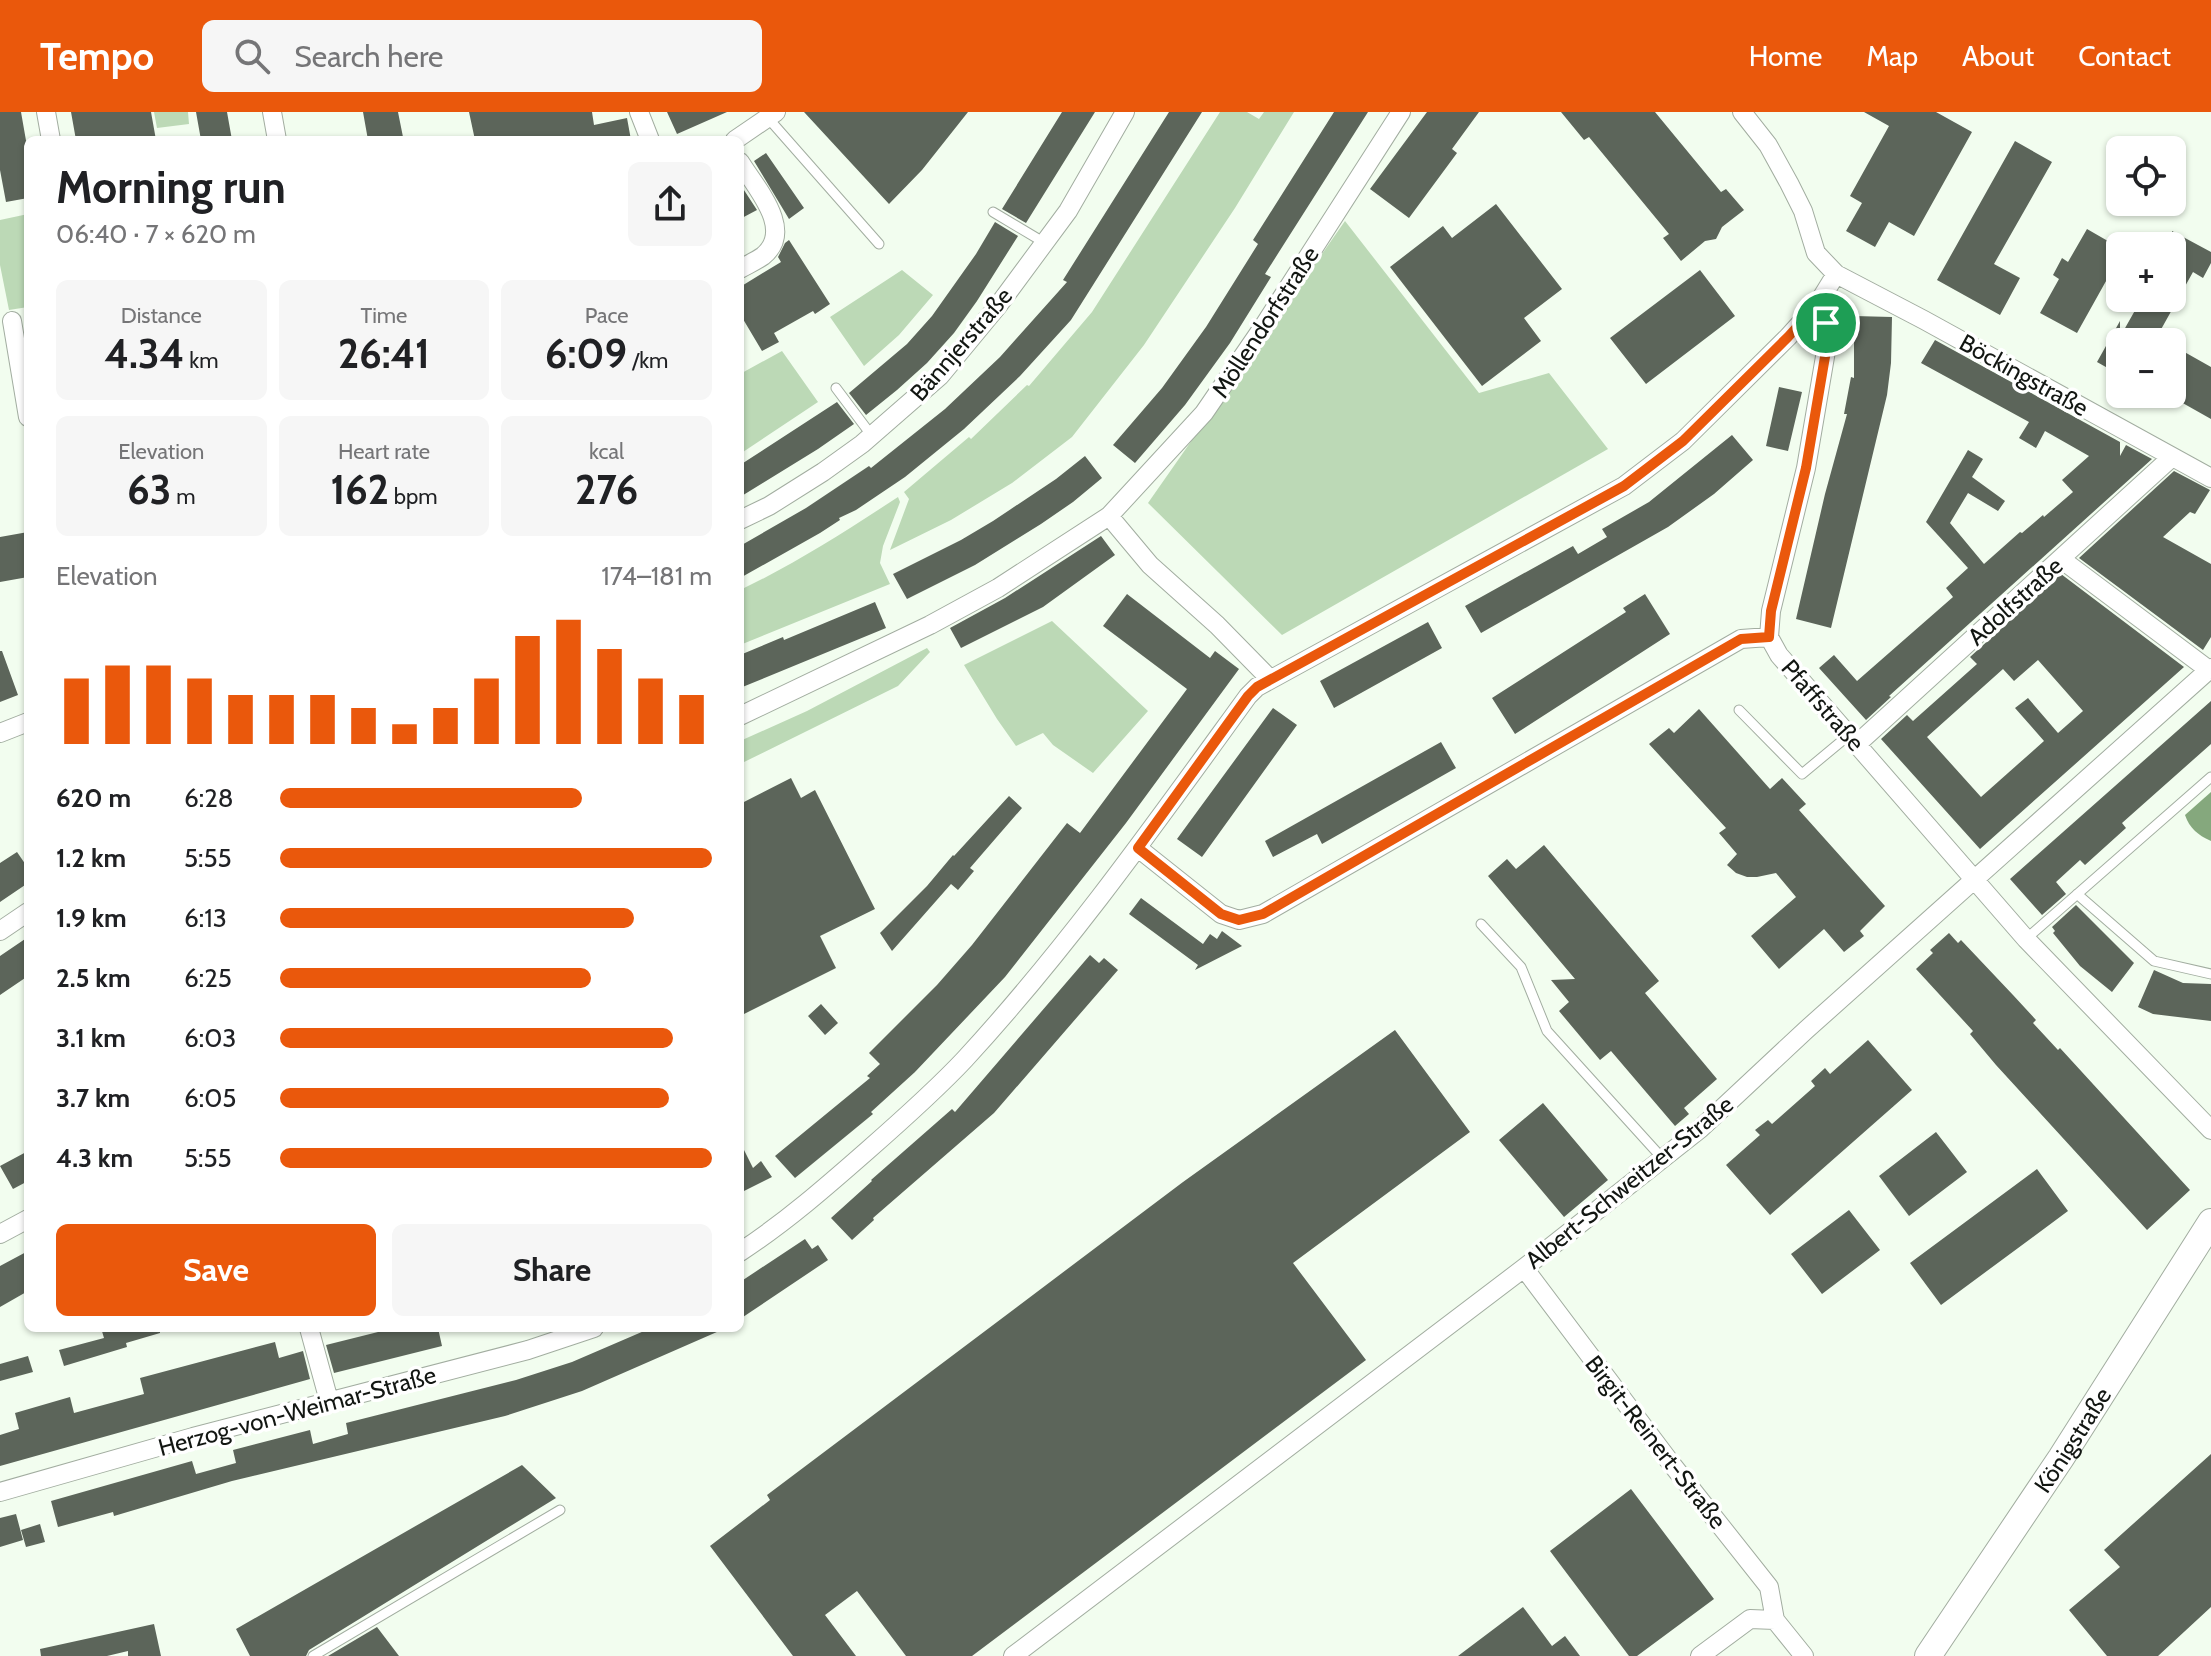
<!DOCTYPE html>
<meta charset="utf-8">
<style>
:root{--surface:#fff;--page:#f6f6f6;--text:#202124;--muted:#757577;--accent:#ea580c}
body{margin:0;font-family:Cabin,sans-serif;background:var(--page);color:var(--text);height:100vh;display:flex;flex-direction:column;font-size:30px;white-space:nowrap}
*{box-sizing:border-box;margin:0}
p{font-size:26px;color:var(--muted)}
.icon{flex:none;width:44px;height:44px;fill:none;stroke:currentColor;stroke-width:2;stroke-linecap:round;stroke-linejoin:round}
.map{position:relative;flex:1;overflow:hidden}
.side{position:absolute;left:24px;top:24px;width:720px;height:1196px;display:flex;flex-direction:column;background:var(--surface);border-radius:12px;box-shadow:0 2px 6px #0004}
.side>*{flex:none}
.buttons{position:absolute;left:2106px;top:24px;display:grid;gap:16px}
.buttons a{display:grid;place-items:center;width:80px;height:80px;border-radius:12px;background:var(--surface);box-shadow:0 2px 6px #0004;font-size:40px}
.pin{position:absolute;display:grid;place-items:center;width:68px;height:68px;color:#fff;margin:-34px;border:4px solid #fff;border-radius:50%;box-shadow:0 2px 8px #0007}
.round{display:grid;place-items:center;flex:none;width:84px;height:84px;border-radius:12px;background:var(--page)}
.head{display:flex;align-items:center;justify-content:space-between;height:136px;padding:0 32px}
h1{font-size:44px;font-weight:700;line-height:60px}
.metrics{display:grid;grid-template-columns:repeat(3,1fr);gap:12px;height:136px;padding:8px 32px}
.metrics div{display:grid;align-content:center;border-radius:12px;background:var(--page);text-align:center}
.metrics b{font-size:40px;font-weight:700}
.metrics small{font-size:22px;font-weight:400}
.metrics p{font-size:22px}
.chart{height:224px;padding:16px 32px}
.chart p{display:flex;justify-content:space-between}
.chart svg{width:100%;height:144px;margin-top:8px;stroke:var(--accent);stroke-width:6}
.button{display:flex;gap:16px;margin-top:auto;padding:16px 32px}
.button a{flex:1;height:92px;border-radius:12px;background:var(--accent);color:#fff;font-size:32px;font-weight:700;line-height:92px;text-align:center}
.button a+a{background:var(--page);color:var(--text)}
ul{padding:0 32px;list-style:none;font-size:26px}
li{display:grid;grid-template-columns:128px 96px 1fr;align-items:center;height:60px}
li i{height:20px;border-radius:10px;background:var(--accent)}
header{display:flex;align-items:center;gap:48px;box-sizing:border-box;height:112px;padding:0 40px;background:var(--accent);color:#fff}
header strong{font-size:38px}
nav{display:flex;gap:44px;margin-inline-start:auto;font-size:28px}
.search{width:560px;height:72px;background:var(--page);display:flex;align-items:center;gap:20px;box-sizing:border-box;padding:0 28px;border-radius:12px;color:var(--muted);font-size:30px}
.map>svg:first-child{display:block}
.green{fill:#bcd9b6}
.water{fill:#85a87d}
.building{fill:#5c655a;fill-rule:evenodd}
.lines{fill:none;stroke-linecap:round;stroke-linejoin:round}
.lane-casing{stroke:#a2ada0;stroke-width:11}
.street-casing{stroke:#a2ada0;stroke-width:20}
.secondary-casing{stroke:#a2ada0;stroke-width:28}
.lane{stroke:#fff;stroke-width:9}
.street{stroke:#fff;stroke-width:18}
.secondary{stroke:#fff;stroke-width:26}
.route-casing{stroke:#fff;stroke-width:16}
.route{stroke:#ea580c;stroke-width:10}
.labels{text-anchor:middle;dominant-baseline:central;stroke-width:7;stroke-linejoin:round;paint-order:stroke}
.street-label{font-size:24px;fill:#121612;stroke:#fff}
</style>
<header>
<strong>Tempo</strong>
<div class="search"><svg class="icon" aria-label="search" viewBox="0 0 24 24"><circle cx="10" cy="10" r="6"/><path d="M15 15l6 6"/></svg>Search here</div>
<nav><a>Home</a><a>Map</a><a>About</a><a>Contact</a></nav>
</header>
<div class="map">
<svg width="2211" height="1544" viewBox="0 0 2211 1544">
<rect width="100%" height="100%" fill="#f2fdef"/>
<path class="green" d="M154 0H188L189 12 157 16Z
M1220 0H1247L1259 7 1264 0H1294L1235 96 1144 233 1072 325 1012 371 951 408 890 438 909 387 904 380 969 325 971 327 1027 273 1029 274 1092 200Z
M28 102V195L9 198 0 153V108Z
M1345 109 1479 281 1549 261 1608 337 1282 523 1148 391Z
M902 158 933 183 899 223 864 254 830 205Z
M782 239 818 290 740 342V262Z
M898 385 900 390 883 434 880 451 890 472 740 533V478C795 452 846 419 898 385Z
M1052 509 1148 599 1093 661 1053 633 1043 621 1016 634 997 607 964 553Z
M927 536 930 540 898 574 740 652V629L807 599Z"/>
<path class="water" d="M2211 680V729C2198 723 2190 717 2185 703Z"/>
<path class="building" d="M0 0H21L28 40V86L6 90 0 58Z
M71 0H151L156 28H76Z
M196 0H227L232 28H201Z
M363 0H398L403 25 388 28H368Z
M469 0H592L594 13 627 6 631 28H475Z
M667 0H727L677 22Z
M804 0H968L922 58 889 92Z
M1062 0H1095L1026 111 1002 97Z
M1169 0H1202L1071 208 1020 264 964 317 905 365 856 398 839 406 840 408 820 421 740 466V434L806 396 869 354 871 356 945 297 1000 245 1067 170 1063 168Z
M1334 0H1368L1265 162 1271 165 1230 231 1185 293 1135 351 1113 333 1162 276 1206 215 1258 132 1253 128Z
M1427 0H1479L1452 37 1457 41 1409 106 1370 77Z
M1561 0H1655L1721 80 1726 77 1744 98 1722 115 1716 127 1705 129 1681 149 1663 126 1669 122 1589 25 1584 28Z
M1864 0H1936L1972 20 1914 124 1889 110 1875 135 1846 119 1862 91 1850 84 1889 14Z
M2015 29 2052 50 1994 152 2020 166 2000 203 1937 168Z
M766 41 804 96 789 107 754 49Z
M740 72 757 98 740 107Z
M1496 92 1562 177 1524 206 1541 229 1482 274 1390 155 1443 114 1452 126Z
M995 110 1018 124 977 189 954 221 927 251 897 278 866 303 849 281 907 232 932 204 976 142Z
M2087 117 2120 136V144L2077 221 2040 201 2059 167 2053 163 2062 146 2068 150Z
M2172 119 2211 140V151L2203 166 2193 160 2154 230H2120V263L2097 250 2120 209V225L2142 186H2172Z
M789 128 830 192 815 202 813 199 774 221 779 230 762 239 740 202V175L781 150 778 145 785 131Z
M1700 158 1735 204 1646 272 1610 226Z
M1854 204 1892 205 1891 251 1887 283 1831 516 1796 507 1825 382 1847 302H1844L1851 265 1854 266Z
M1935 228 2120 330V344L2126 333 2152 347 1889 584 1891 585 1866 608 1819 556 1834 543 1857 569 1953 485 1946 476 1968 456 1926 410 1968 338 1983 347 1972 365 2005 389 1998 399 1968 381 1950 411 1984 452 2020 420 2022 421 2043 403 2044 405 2073 380 2062 368 2089 344 2045 319 2036 336 2019 326 2029 310 1921 251Z
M2172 233 2211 255V307L2172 285Z
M1779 275 1802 280 1788 339 1766 334Z
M837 290 854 312 818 337 740 385V353Z
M1732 323 1753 348 1714 382 1668 415 1481 521 1465 494 1573 434 1578 442 1607 425 1602 417 1649 390Z
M1085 344 1102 366 1073 390 1041 412 975 453 907 487 893 462 961 428 993 409 1056 367Z
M2174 359 2210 378 2195 402 2190 400 2163 425 2211 452V525L2203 538 2079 446Z
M28 420V465L0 470V425Z
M1101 424 1115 443 1043 495 961 536 950 516 1005 486Z
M2061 462 2184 555 1980 737 1881 627 1907 603 1913 609 1977 552 1970 545ZM2038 548 2083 599 2058 621 2028 586 2015 596 2044 629 1981 685 1927 625 2003 557 2014 569Z
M1127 482 1210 546 1215 539 1239 557 1126 711 1005 865 915 960 871 1000 873 1002 795 1066 775 1044 870 966 867 964 880 952 869 941 937 873 972 833 1067 711 1080 721 1187 577 1103 514Z
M1645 482 1670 522 1515 622 1492 586 1626 500 1623 496Z
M875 490 886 516 740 576V543L783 525 784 528Z
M1428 510 1442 536 1334 596 1320 569Z
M0 539H2L18 583 0 590Z
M2211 589V632L2122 711 2126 716 2085 753 2080 748 2056 770 2066 782 2042 803 2010 767Z
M1273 596 1297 613 1202 745 1177 727Z
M1699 597 1770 677 1782 666 1806 692 1799 698 1885 794 1860 819 1864 824 1844 840 1824 817 1779 857 1751 824 1796 785 1776 761 1757 765H1747L1736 761 1727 753 1737 742 1719 721 1726 716 1649 632 1669 616 1674 621Z
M1441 630 1456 656 1322 732 1317 722 1273 745 1265 729Z
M791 666 801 686 815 678 875 797 820 824 836 856 740 904V692Z
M1009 684 1022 696 970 756 974 759 958 778 951 772 892 839 880 821 927 774 953 743 954 744Z
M1544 733 1659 869 1645 881 1717 967 1684 996 1689 1002 1675 1014 1611 939 1600 948 1559 899 1569 890 1551 868 1575 867 1488 764 1507 747 1516 757Z
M17 740 28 756V771L0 790V751Z
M1141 786 1203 832 1210 822 1217 827 1222 819 1242 834 1195 858 1198 853 1129 802Z
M2076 793 2134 851 2112 880 2080 854 2053 821 2055 819 2052 815Z
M1949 821 1958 831 1961 828 2013 883 2036 908 2033 911 2058 938 2060 936 2190 1078 2147 1118 1996 953 1970 922 1973 919 1916 857 1933 841 1930 838Z
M28 825V864L0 883V844Z
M1090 843 1099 851 1104 846 1118 858 994 1001 873 1106 874 1108 852 1128 831 1106 872 1069 871 1068 952 997 955 1000Z
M2154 858 2183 871 2211 872V909L2153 902 2138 895Z
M821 892 838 911 825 923 808 904Z
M1395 918 1470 1020 1293 1151 1366 1248 972 1544H906L857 1479 825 1503 856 1544H793L710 1434 770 1388 767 1383 1183 1070Z
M1868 928 1912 978 1770 1103 1726 1053 1760 1023 1755 1018 1768 1008 1772 1012 1815 974 1811 969 1825 956 1830 962Z
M1543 991 1608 1068 1564 1105 1499 1028Z
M1936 1020 1967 1060 1909 1104 1879 1064Z
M740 1030 753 1056 761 1049 772 1065 740 1081Z
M28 1039V1069L13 1077 0 1054Z
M2037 1057 2068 1099 1941 1193 1910 1151Z
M1849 1098 1880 1138 1822 1182 1791 1142Z
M805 1127 812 1137 818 1133 828 1148 740 1207V1170Z
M28 1139V1179L0 1195V1154Z
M101 1216H160V1221L126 1231 127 1235 64 1254 59 1238 104 1226Z
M394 1216H438L442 1234 334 1261 326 1233Z
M651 1216H726L582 1279 505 1304 232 1369 114 1404 113 1400 58 1415 51 1389 192 1349 196 1362 236 1351 233 1338 310 1318 313 1332 348 1322 346 1311 516 1268 572 1250Z
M275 1230 279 1246 303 1239 310 1267 0 1354V1323L19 1317 15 1301 70 1285 74 1301 144 1282 140 1266Z
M28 1244 33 1260 0 1269V1252Z
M2211 1342V1495L2158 1544H2107L2069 1498 2120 1455 2104 1438Z
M522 1353 556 1386 309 1538 306 1544H250L236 1517Z
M1631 1377 1714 1487 1637 1544H1629L1550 1439Z
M16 1402 23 1428 0 1435V1406Z
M40 1412 45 1430 26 1435 21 1418Z
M1523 1495 1552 1534 1565 1524 1580 1544H1458Z
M154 1512 161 1544H128V1539L107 1544H41L40 1537Z
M377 1515 399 1544H328Z"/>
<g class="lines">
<g class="lane-casing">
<path id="lane" d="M768 6 879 132
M993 100 1045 131
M836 276 872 324
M1739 598 1802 662 1849 623
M2077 782 2154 849 2211 862
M1481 812 1521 855 1547 919 1663 1047
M2026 827 2211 665
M313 1544 560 1398"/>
</g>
<g class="street-casing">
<path id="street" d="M46 0 51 28
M272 0 277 28
M639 0 650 28
M1742 0 1768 33 1789 71 1803 99 1816 141 1836 162 1924 208 2211 366
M735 28 776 0
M740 50C756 76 795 118 763 144 756 149 747 153 740 157
M12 209 28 305
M1109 404 1150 453 1217 513 1270 567
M740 408 769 394 823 360 862 332 940 264 997 195 1068 99 1125 0
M2061 447 2209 558
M1769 525 1771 499 1806 356 1827 233 1826 211 1817 193 1836 162
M740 604 930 513 998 476 1109 404 1204 301 1263 215 1401 0
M0 621 28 610
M1857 632 2172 345
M1138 736 1221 802 1239 808 1263 802 1741 527 1769 525 1779 543 2026 827 2211 1018
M0 819 28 800
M0 1122 28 1107
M740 1140C786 1110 827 1074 868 1038 901 1009 935 979 965 947 1069 834 1158 708 1248 584L1257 575 1624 374 1683 329 1788 225 1817 193
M1524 1156 1670 1350 1769 1475 1775 1508 1804 1544
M309 1216 329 1289
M0 1380 193 1325 528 1238 594 1216
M1013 1544 1524 1156 1700 1017 1806 918 2211 556
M1700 1544 1750 1507 1775 1508"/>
</g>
<g class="secondary-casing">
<g id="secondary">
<path id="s1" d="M1928 1544 2061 1346 2211 1110"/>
</g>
</g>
<use href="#lane" class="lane"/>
<use href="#street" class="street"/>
<use href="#secondary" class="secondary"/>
</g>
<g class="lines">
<g class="route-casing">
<path id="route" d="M1817 193 1826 211 1827 233 1806 356 1771 499 1769 525 1741 527 1263 802 1239 808 1221 802 1138 736 1248 584 1257 575 1624 374 1683 329 1788 225Z"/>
</g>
<use href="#route" class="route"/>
</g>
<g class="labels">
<g class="street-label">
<text transform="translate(1265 210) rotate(-57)">Möllendorfstraße</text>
<text transform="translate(961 232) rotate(-49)">Bännjerstraße</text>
<text transform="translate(2024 263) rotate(29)">Böckingstraße</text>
<text transform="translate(2015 489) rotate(-42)">Adolfstraße</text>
<text transform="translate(1823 593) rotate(49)">Pfaffstraße</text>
<text transform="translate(1629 1070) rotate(-39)">Albert-Schweitzer-Straße</text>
<text transform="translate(297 1299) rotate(-15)">Herzog-von-Weimar-Straße</text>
<text stroke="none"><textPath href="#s1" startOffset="260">Königstraße</textPath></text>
<text transform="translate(1656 1330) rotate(52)">Birgit-Reinert-Straße</text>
</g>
</g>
</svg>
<div class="buttons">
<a><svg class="icon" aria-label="locate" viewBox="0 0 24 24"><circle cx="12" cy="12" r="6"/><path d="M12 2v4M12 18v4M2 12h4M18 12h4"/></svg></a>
<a>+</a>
<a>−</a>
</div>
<div class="pin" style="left:1826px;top:211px;background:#1e9e55"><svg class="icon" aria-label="arrive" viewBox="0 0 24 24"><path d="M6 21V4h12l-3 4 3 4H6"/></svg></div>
<section class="side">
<div class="head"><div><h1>Morning run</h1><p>06:40 · 7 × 620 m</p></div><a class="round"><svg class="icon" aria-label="share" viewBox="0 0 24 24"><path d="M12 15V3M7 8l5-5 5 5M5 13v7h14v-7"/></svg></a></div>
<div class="metrics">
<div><p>Distance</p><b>4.34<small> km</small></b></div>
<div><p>Time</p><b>26:41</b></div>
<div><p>Pace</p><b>6:09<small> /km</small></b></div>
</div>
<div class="metrics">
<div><p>Elevation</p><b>63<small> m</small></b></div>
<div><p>Heart rate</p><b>162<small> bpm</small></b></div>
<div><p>kcal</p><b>276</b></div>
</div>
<div class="chart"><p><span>Elevation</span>174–181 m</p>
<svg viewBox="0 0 160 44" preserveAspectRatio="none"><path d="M5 44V24M15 44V20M25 44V20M35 44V24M45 44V29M55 44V29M65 44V29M75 44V33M85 44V38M95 44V33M105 44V24M115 44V11M125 44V6M135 44V15M145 44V24M155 44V29"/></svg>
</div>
<ul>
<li><b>620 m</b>6:28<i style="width:70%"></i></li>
<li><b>1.2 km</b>5:55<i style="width:100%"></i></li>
<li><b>1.9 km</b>6:13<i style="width:82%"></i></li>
<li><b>2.5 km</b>6:25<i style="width:72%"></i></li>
<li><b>3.1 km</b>6:03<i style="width:91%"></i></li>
<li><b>3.7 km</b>6:05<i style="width:90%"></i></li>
<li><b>4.3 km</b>5:55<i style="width:100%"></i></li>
</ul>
<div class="button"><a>Save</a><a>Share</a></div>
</section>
</div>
